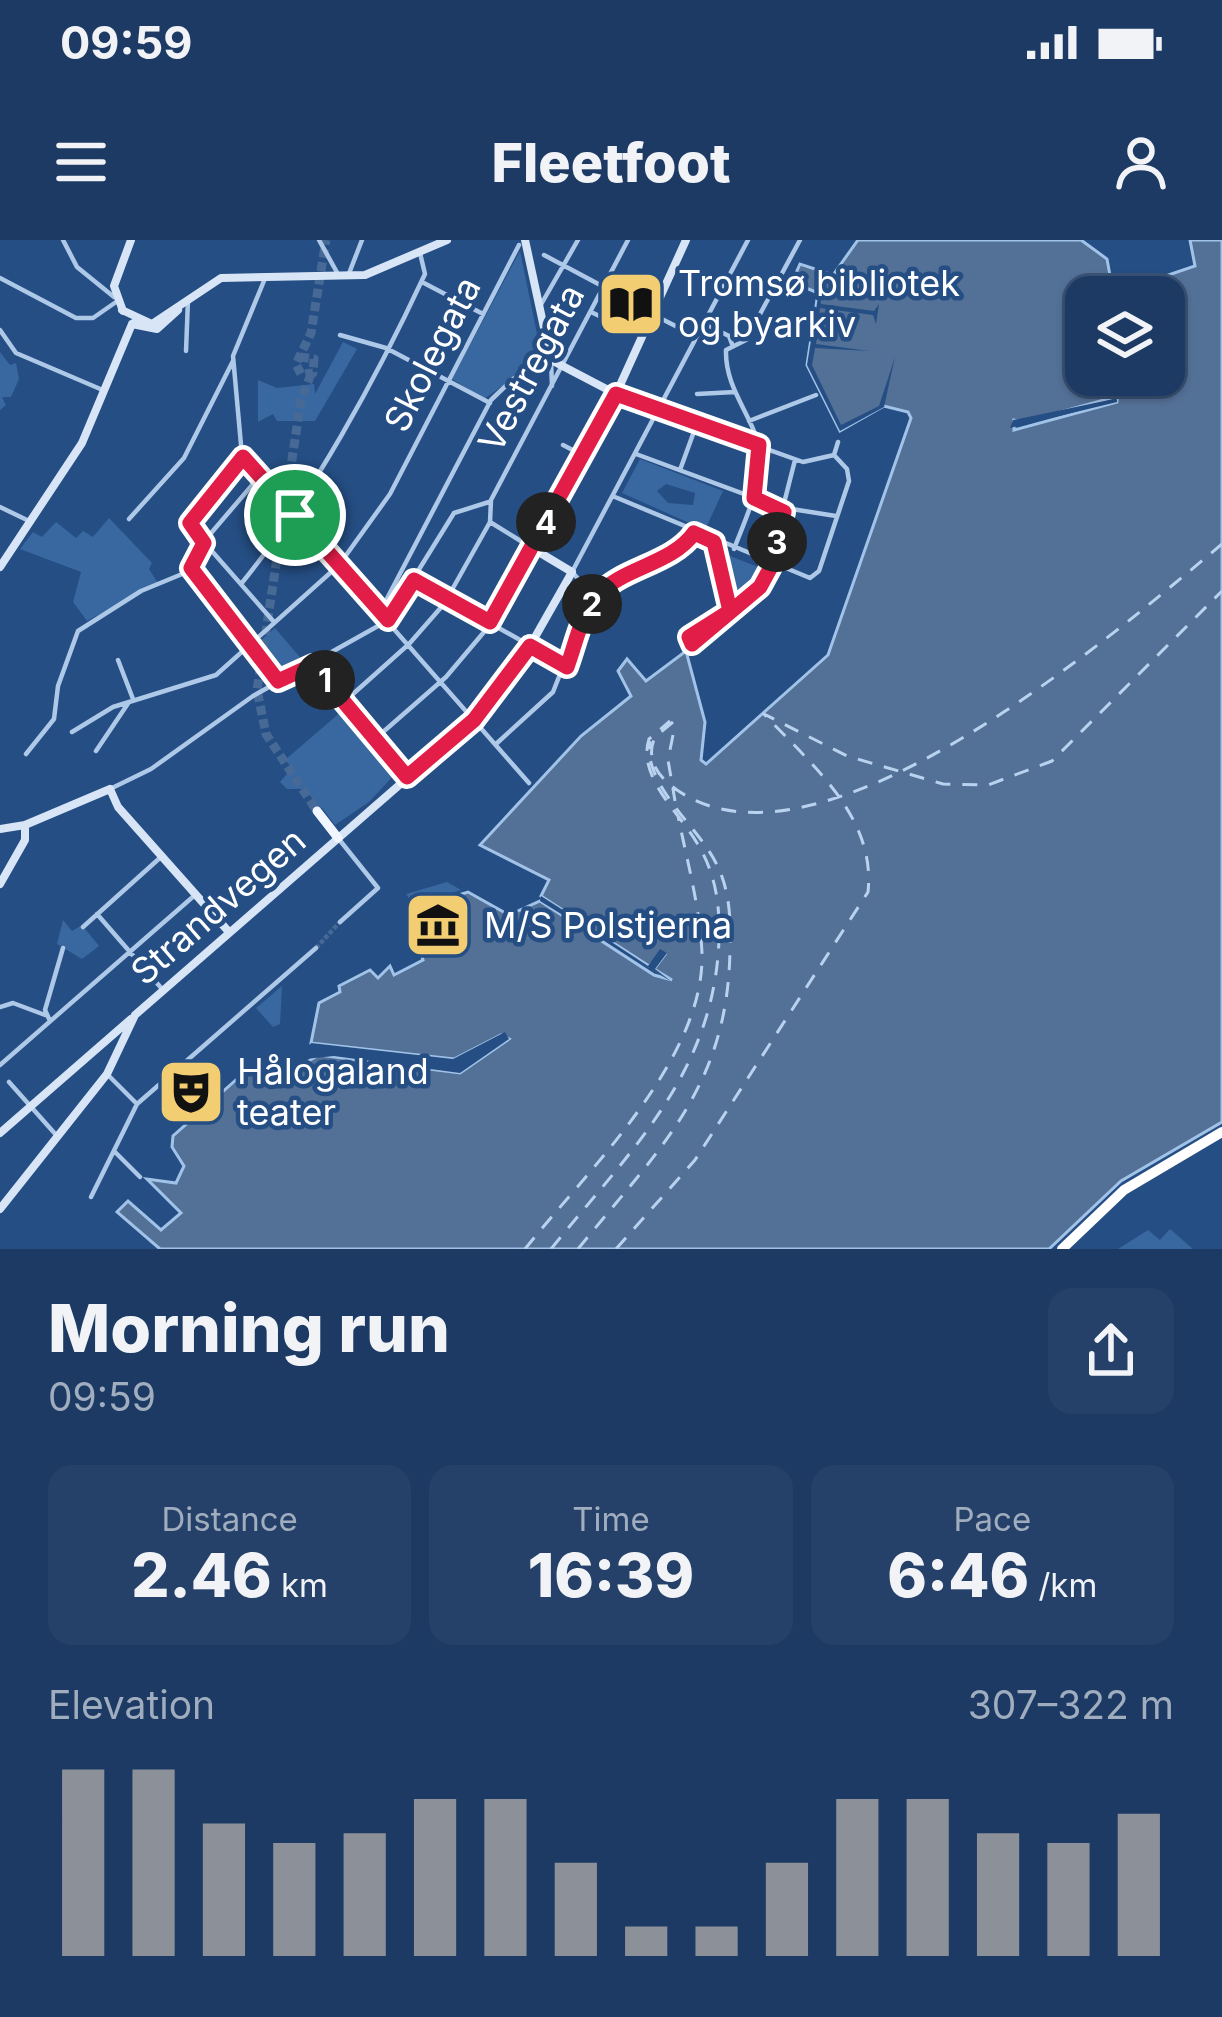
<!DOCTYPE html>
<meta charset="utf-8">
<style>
:root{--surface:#1c3a63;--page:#254169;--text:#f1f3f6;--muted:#a0adbe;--line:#3a5478;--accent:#8c9099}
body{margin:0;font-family:Inter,sans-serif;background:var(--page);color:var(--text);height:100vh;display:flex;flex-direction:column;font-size:45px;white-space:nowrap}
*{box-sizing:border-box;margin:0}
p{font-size:39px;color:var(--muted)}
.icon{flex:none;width:66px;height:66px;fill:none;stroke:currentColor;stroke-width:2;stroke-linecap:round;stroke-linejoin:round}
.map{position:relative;height:1009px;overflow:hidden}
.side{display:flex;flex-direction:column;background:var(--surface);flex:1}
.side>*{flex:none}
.tools{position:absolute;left:1065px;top:36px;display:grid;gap:24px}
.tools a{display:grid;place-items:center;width:120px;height:120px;border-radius:24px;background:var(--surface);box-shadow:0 3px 9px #0004,0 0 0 3px var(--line);font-size:60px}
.pin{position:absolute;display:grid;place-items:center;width:102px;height:102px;color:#fff;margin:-51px;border:6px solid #fff;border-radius:50%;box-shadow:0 3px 12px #0007}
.km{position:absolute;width:60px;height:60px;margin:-30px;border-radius:50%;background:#222;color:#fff;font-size:33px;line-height:60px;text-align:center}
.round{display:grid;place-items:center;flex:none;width:126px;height:126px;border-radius:24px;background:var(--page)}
.overview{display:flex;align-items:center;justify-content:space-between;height:204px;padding:0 48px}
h1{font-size:66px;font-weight:800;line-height:90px}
.figures{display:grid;grid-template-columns:repeat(3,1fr);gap:18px;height:204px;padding:12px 48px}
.figures div{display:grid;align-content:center;border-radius:24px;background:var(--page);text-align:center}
.figures b{font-size:60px;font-weight:800}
.figures small{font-size:33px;font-weight:400}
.figures p{font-size:33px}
.chart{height:336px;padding:24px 48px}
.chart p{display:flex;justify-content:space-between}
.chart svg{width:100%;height:216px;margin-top:12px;stroke:var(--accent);stroke-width:6}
.status{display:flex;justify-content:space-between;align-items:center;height:84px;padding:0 60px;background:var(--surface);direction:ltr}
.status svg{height:33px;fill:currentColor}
header{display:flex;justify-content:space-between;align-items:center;height:156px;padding:0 48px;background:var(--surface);font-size:54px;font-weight:800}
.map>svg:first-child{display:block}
.green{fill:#3968a0;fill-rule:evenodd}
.water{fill:#537096;stroke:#a2c3e8;stroke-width:3}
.pier{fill:#254e84}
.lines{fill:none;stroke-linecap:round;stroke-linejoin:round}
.ferry{stroke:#b9d2ef;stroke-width:3;stroke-dasharray:15 12;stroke-linecap:butt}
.street-tunnel{stroke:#466996;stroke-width:4.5;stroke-dasharray:4.5 2;stroke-linecap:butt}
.primary-tunnel{stroke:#466996;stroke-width:9;stroke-dasharray:9 4.5;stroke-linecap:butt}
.street{stroke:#aec8e8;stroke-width:4.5}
.secondary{stroke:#d8e5f7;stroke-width:8}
.primary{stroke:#f0f5fe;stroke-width:9}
.highway{stroke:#fff;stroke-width:10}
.route-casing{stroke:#fff;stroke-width:24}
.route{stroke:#e11d48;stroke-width:15}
.labels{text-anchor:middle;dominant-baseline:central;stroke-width:9;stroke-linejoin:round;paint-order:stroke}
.poi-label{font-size:36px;fill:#fff;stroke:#254e84;text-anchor:start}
.street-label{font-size:36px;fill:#fff;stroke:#254e84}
</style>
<div class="status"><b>09:59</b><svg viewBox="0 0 49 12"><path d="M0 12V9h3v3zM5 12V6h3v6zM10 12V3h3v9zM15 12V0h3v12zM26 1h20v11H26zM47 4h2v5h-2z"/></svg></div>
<header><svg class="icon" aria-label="menu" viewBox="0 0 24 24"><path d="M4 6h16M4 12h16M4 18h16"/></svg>Fleetfoot<svg class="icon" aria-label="person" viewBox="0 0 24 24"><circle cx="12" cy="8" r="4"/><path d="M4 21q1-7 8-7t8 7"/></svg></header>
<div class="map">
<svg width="1222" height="1009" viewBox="0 0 1222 1009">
<rect width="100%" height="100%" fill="#254e84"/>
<path class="green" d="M520 11 542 118 484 159 452 139Z
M343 102 357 109 315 181H277L273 174 258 182V140L277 148 314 144 315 154Z
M0 112 10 125 16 123 19 139 11 157H2L6 165 0 170Z
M640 219 723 251 705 290 622 253ZM666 244 695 253 693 265 668 263 657 251Z
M109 278 152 323 149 329 158 343 87 381 73 362 81 332 20 309 33 292 42 297 56 282 76 298 83 291 93 297Z
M720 312 763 329 738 359 731 354Z
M275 388 304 422 280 434 260 408 261 400Z
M343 470 396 533 369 562 335 585 322 568 311 571 312 558 304 549H287L280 542 292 528 285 520Z
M447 642 461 650 414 666 406 654Z
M63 680 72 691 82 685 99 706 82 719 57 704Z
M282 746 280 784 273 787 256 768Z
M1170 989 1193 1009H1118L1148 990 1160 1000Z"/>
<path class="water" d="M858 0H1081L1107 19 1114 57H1086V135H1115V157L1024 182 1014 180V190L1117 162 1119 135H1164V57H1118V52L1195 26 1190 0H1222V882L1121 941 1049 1009H160L117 972 128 961 161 990 181 973 147 939 176 943 184 926 172 907 173 896 246 831H291L319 815 460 833 509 799 501 795 454 819 311 803 319 763 340 752 339 746 370 730 378 738 390 726 394 735 423 720 408 670 468 652 509 675 540 661 654 735 672 740 654 729 666 713 649 726 541 656 549 640 480 605 581 496 631 456 618 431 627 419 646 441 686 411 705 482 701 520 706 524 828 415 911 178 908 172 884 166 840 191 807 125 818 53 792 42 800 24 833 35Z"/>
<path class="pier" d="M819 51 821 64 874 71 879 64 876 84 873 75 820 68 816 104 869 111 815 108 812 125 841 185 879 166 895 117 884 167 840 191 807 125Z
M1115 135 1117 162 1010 188 1013 180 1114 159Z
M541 656 580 681 587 676 584 684 648 726 660 709 667 713 655 729 672 742 540 661Z
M505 792 509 799 460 833 334 816 305 819 311 803 453 819Z"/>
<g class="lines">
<path class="ferry" d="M673 482 655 497C645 519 658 537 677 550 820 649 1114 394 1222 304
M673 495 668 520 675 561
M525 1009C587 931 705 819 702 713 700 668 687 620 678 576
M551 1009C630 911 714 833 719 700 720 665 716 634 697 603 679 572 637 537 649 499L670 481
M578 1009C660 908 729 846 730 707 731 672 729 641 709 611 689 580 643 540 650 501
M616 1009 695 920 868 652C876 577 812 525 764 474L847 516 943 544 988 545 1052 521 1222 351"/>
<path class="street-tunnel" d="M316 708 340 682"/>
<path class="primary-tunnel" d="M300 117 314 119 313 133 301 134 296 124 311 93 326 0
M311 134 301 160 257 450 266 494 317 571"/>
<path class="street" d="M63 0 77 27 114 57
M319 0 339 36
M544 15 604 47
M266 36 233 116 242 216 529 543
M348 36 362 0
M0 38 76 78H93L116 62
M422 42 483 74
M539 68 578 0
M591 72 643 97
M654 75 697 97
M705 84 729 96 732 104
M0 90 16 113 105 151
M340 95 386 108 490 163
M186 111 188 60
M697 154 735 152
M619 156 803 222 834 215
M749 181 816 155
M563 205 584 216
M636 214 779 267 836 276
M834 215 838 202
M243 217 189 285 274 382
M680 230 696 186
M615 257 810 338 819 331 849 241 847 229 834 215
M0 267 27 280
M129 279 184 218 233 121
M490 282 491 260 628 0
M714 302 730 371
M734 309C746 277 768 234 757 199 747 169 725 145 726 110L746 100 800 0
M191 328 278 441
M414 340 566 426
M241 344C312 257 377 137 425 34L420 13
M596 358 572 332 748 0
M381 370 491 160 513 139 551 120 552 146
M692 404 689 397H697L752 355 765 338 795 220
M118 420 133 459
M314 427 407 537
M344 462 409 404 444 364 490 282
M72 492 113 467 216 435 339 325 390 254 519 5
M375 499 446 437 484 392 532 308 490 282
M496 504 553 452 575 396 602 351 681 308 694 294
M96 511 129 462
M26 514 54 479 58 446 78 391 141 351 187 332 206 299 259 237
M110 549 151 529 253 456 387 381 454 273 489 262
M338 598 378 648 340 682
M97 674 163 750
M83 687 162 616
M0 767 13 763 45 775
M50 781 45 770 63 708
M0 825 195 655
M108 835 137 864
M9 842 57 896
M115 912 140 937
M91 957 137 864 316 708"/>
<path class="secondary" d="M525 0 551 120 616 154
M122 70 152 84 221 38 365 35 447 0
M123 71 114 46 131 0
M132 84 157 89 178 70
M0 327 82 203 132 84 137 81
M0 589 25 585 110 549 118 567 229 692
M0 644 25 600V585
M0 893 131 779
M0 969 107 834 135 775 474 480 530 406 572 332 532 308 616 154 686 0"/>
<path class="primary" d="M317 571 338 598"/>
<path class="highway" d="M1062 1009 1124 950 1222 892"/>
</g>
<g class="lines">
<g class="route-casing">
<path id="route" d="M295 275 243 217 190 283 204 303 191 328 278 441 313 425 407 537 474 480 530 406 567 427C576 403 580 377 597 356 622 327 671 325 694 293L714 302 730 371 689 397 692 404 760 347 772 325 784 272 754 258 759 205 616 154 490 382 414 340 388 380 295 275"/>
</g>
<use href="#route" class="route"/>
</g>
<defs>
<g id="library-square" transform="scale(3.45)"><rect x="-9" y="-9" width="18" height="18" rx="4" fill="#f2cd72" stroke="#254e84"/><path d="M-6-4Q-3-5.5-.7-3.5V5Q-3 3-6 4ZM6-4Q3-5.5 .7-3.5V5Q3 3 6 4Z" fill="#111"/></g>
<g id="museum-square" transform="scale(3.45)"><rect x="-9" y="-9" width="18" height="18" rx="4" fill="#f2cd72" stroke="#254e84"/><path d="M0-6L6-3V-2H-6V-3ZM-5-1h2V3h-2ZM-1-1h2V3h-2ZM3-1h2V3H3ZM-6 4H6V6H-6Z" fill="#111"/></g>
<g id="theatre-square" transform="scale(3.45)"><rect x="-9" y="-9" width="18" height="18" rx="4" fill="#f2cd72" stroke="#254e84"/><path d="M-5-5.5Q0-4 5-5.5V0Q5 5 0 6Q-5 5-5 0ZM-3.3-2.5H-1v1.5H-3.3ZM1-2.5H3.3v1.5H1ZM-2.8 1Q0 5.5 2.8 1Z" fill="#111"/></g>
</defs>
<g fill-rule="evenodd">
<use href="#library-square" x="631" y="64"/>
<use href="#museum-square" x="438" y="685"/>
<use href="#theatre-square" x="191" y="852"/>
</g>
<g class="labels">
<g class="poi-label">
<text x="678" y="43">Tromsø bibliotek<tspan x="678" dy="41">og byarkiv</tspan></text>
<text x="484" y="685">M/S Polstjerna</text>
<text x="237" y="831">Hålogaland<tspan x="237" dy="41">teater</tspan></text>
</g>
<g class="street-label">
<text transform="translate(432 114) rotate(-63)">Skolegata</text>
<text transform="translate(531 128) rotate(-62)">Vestregata</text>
<text transform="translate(218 666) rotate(-41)">Strandvegen</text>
</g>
</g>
</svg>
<div class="tools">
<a><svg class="icon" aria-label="layers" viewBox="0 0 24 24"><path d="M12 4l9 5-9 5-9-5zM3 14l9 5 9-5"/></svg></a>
</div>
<div class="pin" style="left:295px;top:275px;background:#1e9e55"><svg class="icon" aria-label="arrive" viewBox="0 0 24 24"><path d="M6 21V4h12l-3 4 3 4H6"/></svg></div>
<b class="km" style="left:325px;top:440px">1</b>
<b class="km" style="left:592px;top:364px">2</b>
<b class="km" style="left:777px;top:302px">3</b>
<b class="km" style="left:546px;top:282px">4</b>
</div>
<section class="side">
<div class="overview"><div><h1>Morning run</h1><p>09:59</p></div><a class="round"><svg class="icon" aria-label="share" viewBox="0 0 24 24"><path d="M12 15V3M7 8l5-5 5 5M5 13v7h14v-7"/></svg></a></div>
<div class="figures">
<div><p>Distance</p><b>2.46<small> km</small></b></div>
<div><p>Time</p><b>16:39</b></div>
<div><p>Pace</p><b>6:46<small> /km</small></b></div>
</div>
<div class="chart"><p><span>Elevation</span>307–322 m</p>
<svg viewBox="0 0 160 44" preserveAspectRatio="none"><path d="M5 44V6M15 44V6M25 44V17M35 44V21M45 44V19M55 44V12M65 44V12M75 44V25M85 44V38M95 44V38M105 44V25M115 44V12M125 44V12M135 44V19M145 44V21M155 44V15"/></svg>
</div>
</section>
